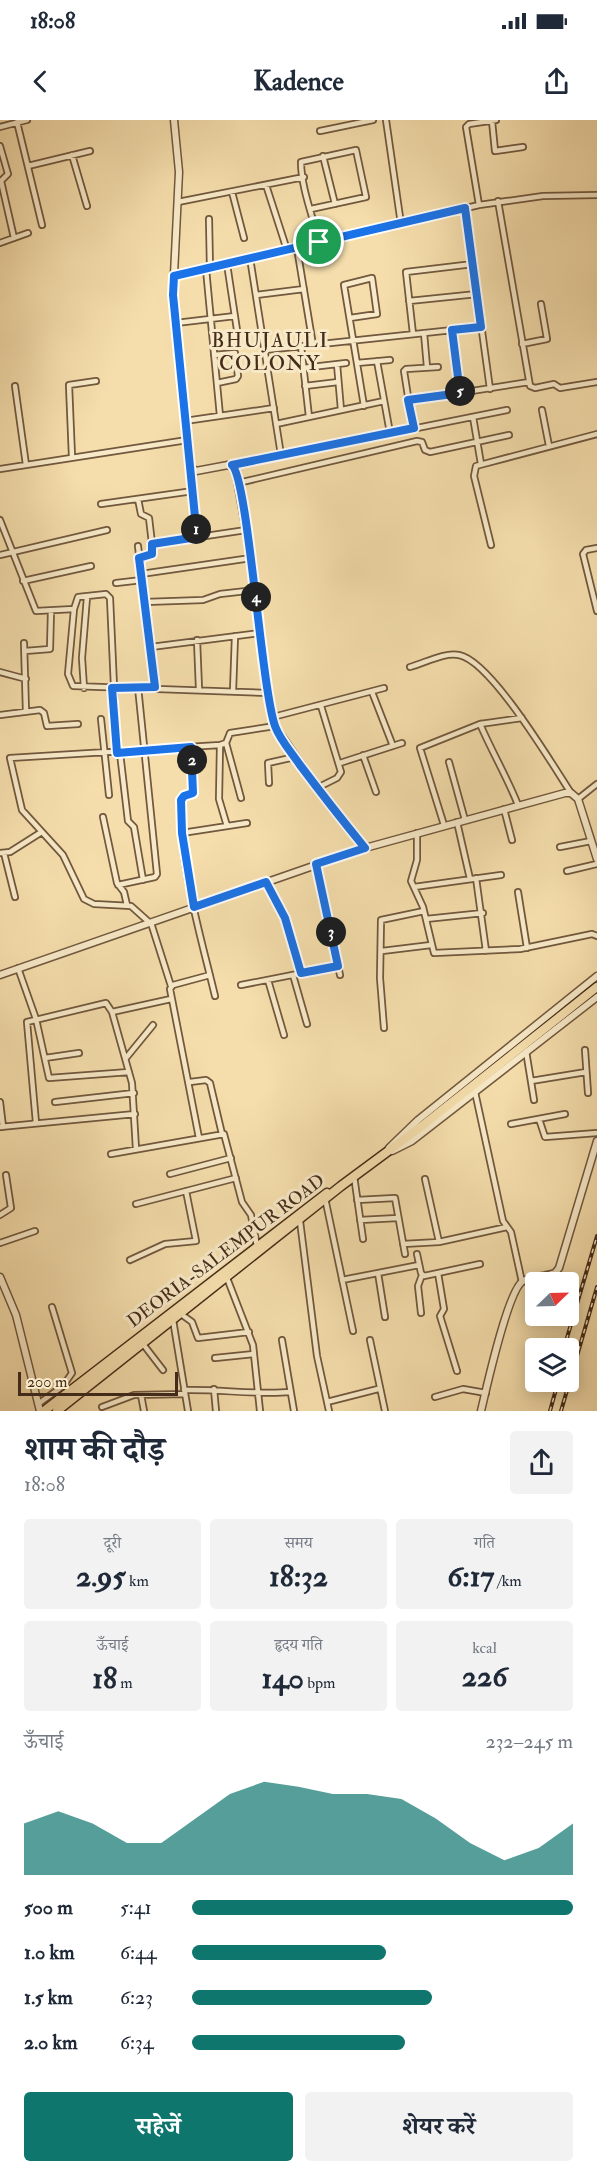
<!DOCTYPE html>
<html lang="hi">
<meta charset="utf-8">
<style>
:root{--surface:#fff;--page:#f2f2f3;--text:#1f2937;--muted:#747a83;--accent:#0f766e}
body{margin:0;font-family:"IM FELL Double Pica","Noto Serif Devanagari",serif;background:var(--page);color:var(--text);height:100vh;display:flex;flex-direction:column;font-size:22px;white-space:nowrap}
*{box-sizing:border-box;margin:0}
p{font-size:20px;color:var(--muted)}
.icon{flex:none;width:33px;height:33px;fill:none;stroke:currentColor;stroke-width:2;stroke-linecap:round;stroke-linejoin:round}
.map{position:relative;height:1291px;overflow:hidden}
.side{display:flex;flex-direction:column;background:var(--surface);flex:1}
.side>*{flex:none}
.needle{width:39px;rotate:67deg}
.fabs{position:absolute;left:525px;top:1152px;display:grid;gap:12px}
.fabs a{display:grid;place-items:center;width:54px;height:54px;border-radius:6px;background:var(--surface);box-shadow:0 3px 15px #0003;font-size:30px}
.scale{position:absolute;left:18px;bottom:15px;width:160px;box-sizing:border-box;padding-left:6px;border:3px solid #452c1a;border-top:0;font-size:16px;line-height:21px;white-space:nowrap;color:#452c1a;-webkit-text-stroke:4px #f8eac9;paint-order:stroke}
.pin{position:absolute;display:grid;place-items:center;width:51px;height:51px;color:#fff;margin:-26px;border:3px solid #fff;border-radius:50%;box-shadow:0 2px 6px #0007}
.km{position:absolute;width:30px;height:30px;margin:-15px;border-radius:50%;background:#222;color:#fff;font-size:16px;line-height:30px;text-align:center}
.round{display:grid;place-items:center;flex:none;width:63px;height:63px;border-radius:6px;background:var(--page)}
.summary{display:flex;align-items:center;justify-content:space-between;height:102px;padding:0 24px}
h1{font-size:33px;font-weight:700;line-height:45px}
.stats{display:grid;grid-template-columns:repeat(3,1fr);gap:9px;height:102px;padding:6px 24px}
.stats div{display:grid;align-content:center;border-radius:6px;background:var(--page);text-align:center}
.stats b{font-size:30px;font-weight:700}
.stats small{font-size:16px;font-weight:400}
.stats p{font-size:16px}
.chart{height:168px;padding:12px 24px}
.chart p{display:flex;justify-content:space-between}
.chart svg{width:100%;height:108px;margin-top:6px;fill:var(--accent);opacity:.7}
.action{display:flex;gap:12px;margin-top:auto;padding:12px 24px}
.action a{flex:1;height:69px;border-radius:6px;background:var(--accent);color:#fff;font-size:24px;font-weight:700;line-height:69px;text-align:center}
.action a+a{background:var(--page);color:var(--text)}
ul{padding:0 24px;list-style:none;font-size:20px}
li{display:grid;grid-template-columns:96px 72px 1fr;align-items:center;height:45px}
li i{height:15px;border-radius:8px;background:var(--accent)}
.status{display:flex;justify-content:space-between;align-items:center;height:42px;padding:0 30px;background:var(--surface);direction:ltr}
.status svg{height:16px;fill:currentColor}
header{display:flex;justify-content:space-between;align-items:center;height:78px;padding:0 24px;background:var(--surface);font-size:27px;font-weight:700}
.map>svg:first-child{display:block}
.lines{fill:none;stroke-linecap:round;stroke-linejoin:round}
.minor-casing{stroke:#71583e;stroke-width:8}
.tertiary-casing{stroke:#71583e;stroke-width:9}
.trunk-casing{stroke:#452c1a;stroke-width:11}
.minor{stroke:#f8eac9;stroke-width:4.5}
.tertiary{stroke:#f8eac9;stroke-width:6}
.trunk{stroke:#f5deac;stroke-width:8}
.rail-casing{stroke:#452c1a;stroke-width:4}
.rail{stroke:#f8eac9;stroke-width:1.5;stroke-dasharray:4.5;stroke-linecap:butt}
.route-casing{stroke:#fff;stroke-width:12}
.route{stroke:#1a73e8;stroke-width:8}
.labels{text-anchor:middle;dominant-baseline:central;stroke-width:6;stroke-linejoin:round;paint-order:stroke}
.street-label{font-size:18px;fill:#452c1a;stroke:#f8eac9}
.neighbourhood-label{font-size:20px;letter-spacing:1.5px;fill:#452c1a;stroke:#f8eac9}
</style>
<div class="status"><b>18:08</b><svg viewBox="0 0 49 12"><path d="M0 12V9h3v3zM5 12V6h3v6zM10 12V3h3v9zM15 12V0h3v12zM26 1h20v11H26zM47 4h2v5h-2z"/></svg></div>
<header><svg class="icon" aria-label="back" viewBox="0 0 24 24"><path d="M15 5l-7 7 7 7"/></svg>Kadence<svg class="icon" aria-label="share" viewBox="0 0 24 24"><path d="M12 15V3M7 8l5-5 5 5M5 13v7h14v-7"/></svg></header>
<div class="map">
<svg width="597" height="1291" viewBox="0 0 597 1291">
<rect width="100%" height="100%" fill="#f5deac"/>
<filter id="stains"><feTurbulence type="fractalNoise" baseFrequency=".00333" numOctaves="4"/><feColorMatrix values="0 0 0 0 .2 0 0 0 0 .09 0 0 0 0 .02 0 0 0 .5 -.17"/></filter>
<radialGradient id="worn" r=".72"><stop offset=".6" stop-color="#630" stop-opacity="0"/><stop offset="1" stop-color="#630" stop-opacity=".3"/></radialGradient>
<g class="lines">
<g class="minor-casing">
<path id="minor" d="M386 0 401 104
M492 1 495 31 523 27
M17 2 42 105
M0 7 27 0
M320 11 373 0
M0 26 8 54 1 61 14 118
M72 35 87 86
M323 36 335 84
M28 46 90 31
M266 65 287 130
M232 72 244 118
M498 81 530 266 535 268 554 264 560 268 597 262
M178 82 304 57
M479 85 466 7 469 4 496 0
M465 88 490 269
M311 89 366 77 356 30 301 42C301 67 313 97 319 122
M209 99 210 148
M0 123 28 113
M297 128 313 225
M250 138 281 335
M227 144 237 210
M206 149 220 296
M174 156 479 85 543 76 597 75
M256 175 304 169
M409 181 477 174
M350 198 377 194 372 158 344 165 364 286
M176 203 235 196
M452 210 460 273
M424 213 427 247
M413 214 406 152 473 144
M522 224 547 219 541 184
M301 226 309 297
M265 230 481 207
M214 235 235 233 238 256 236 259 217 263
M377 241 390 313
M357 243 390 240
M337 244 341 290
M303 248 346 243
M15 266 26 345
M305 266 338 262
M408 281 529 262
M542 290 549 326
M473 297 481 344
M185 301 274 288
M276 304 384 281
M413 308 404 251 406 249 438 247
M72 337 69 265 96 261
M232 345 507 290
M0 349 187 320
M191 349 197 417
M238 363 417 321 422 322 425 330 430 332 509 315
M138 379 141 394 149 398 153 432 150 436 139 438
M101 384 193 371
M0 400 36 491 74 489 68 554 73 566 268 573
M152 424 246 410
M491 425 474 356 476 346 597 314
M138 426 155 568
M597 428 586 430 583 434 597 491
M0 435 107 410
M141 454 251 438
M23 461 91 446
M116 463 142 460
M145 482 203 480 220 474 255 470
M74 489 78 477 106 474 110 478 117 633
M197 520 199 569
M24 523 26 592
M151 527 260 513
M25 531 50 529 51 491
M410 547C425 543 444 532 459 535 491 541 552 644 571 673
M0 552 26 559
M84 568 82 538 87 477
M233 571 235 516
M372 572 393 626
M0 595 40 590 44 593 47 606 78 604
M273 597 384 568
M101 599 109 675
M480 604C492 632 507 657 518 685
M226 623 241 678
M220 625 219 679 227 706
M191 627 193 671 192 675 181 678C177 738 201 817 215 876
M120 633 128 701 134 707 143 760
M363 635 376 672
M449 642 465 700
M340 643 402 623
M269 663 268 643 295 637
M317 668 337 658 341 652 321 586
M578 679 597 664
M504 689 512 720
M103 697 117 763 124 772 127 785
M457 702 470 759
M444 705 420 628 480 604 522 598
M182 713 247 703
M417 713V740L411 761 423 787 434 833 520 829 592 814 597 816
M560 727 591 721
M0 733 10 732 40 713
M4 733 15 777
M316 744 340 855
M567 751 597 744
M476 758 486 831
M266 762 285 798 301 853
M118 765 155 757 157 754 138 567
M414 767 501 755
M518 772 527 828
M426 799 483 793
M150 803 131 786 94 784 84 779 63 735 22 690 10 638 220 625 226 623 230 613 275 606
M151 803 171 866
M382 831 431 825
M18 848 36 899 49 958 129 952
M293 855 307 904
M268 860 284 915
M241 865 338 846
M112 892 171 879
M384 908 380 858 381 800 424 791
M585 930 588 973
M526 931 534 980
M45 938 79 933
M126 938 153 905
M531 961 586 952
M190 962 206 960 210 963 222 1014
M475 972 503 1101 511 1112 522 1162
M0 982 3 1007
M55 982 134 973
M539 999 545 1017 597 1013
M36 1003 27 902 106 883 112 892 132 963 136 1029
M511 1004 565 994
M0 1007 135 994
M199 1018 170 869 173 865 210 855
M111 1034 224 1014 242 1082 251 1095 257 1126
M170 1054 231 1038
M354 1056 363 1119
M425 1059 439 1122
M325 1078 353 1211
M357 1080 395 1078 405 1134
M136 1084 236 1058
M0 1095 11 1088 6 1055
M360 1100 398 1098
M300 1101 317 1236 329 1291
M0 1123 35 1111
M403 1124 439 1122 507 1107
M417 1134 421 1153 424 1156 480 1144
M130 1140 165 1124 196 1121 186 1071
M378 1153 385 1197
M438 1153 444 1189 440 1196 457 1251
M227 1158 253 1225 260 1291
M342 1160 419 1145
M421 1193 418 1166 422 1155
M181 1194 192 1202 198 1218 249 1212
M173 1200 188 1291
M282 1220 294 1291
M370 1220 385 1291
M143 1224 163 1250
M215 1238 254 1234
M214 1269 216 1291
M184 1270C220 1269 255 1275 290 1272
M141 1275 144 1291
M435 1277 463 1269 486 1273
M327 1282 378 1269
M38 1284 63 1266 72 1253 52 1187
M102 1287 134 1275 185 1274"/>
</g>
<g class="tertiary-casing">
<path id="tertiary" d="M174 0 179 52 173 175 189 346 196 351 228 345 235 348 252 444 266 561 275 606 322 675 365 728
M0 855 365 728 565 673H571L578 679 597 739
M389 1028 418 1000 597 856
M392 1031 412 1021 597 877
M0 1157 16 1195 40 1291
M481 1291C486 1270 508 1170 523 1161 532 1156 545 1157 555 1153L559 1148 597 1021"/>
</g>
<g class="trunk-casing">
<path id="trunk" d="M44 1291 327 1073
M57 1291 341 1066 422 1006 597 867"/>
</g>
<use href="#minor" class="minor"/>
<use href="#tertiary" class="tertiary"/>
<use href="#trunk" class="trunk"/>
<g class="rail-casing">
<path id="rail" d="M564 1228 597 1116
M550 1291 558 1262
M561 1291 597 1167"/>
</g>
<use href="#rail" class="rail"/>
</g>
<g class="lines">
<g class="route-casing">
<path id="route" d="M465 88 481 207 452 210 460 273 408 280 414 308 232 345C248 359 261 566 275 606 280 620 292 633 300 645 321 673 343 701 365 728L316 744 338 846 301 853 285 798 266 762 194 787 182 713 181 680 184 676 193 673 191 627 117 633 112 568 155 567 139 438 152 434V424L197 417 173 175 174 156Z"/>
</g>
<use href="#route" class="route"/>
</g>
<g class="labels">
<g class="street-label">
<text transform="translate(226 1131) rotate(-37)">DEORIA-SALEMPUR ROAD</text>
</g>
<g class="neighbourhood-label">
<text x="270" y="220">BHUJAULI<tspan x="270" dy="23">COLONY</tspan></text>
</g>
</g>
<rect width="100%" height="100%" filter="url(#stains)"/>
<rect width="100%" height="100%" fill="url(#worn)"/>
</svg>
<div class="fabs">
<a><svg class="needle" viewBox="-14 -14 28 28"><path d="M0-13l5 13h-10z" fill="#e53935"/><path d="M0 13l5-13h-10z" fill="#747a83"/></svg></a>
<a><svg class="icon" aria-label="layers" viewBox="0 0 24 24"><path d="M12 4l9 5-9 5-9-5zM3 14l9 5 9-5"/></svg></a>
</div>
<div class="scale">200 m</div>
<div class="pin" style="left:319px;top:122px;background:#1e9e55"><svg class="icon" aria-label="arrive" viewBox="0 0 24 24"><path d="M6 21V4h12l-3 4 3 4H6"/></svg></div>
<b class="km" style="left:196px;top:409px">1</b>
<b class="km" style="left:192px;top:640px">2</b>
<b class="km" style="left:331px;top:812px">3</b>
<b class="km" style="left:256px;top:477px">4</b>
<b class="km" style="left:460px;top:271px">5</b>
</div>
<section class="side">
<div class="summary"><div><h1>शाम की दौड़</h1><p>18:08</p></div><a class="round"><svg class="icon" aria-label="share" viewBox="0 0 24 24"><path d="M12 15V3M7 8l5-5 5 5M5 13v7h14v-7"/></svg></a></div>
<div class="stats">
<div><p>दूरी</p><b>2.95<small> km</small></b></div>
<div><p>समय</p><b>18:32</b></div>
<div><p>गति</p><b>6:17<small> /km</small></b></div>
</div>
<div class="stats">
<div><p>ऊँचाई</p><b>18<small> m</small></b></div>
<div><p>हृदय गति</p><b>140<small> bpm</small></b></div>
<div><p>kcal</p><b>226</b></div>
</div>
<div class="chart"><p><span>ऊँचाई</span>232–245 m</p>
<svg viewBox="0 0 160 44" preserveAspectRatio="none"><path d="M0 44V23L10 18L20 23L30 31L40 31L50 21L60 11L70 6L80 8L90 11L100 11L110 13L120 21L130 31L140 38L150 33L160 23V44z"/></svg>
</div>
<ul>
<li><b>500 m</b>5:41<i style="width:100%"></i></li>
<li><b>1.0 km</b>6:44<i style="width:51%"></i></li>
<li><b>1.5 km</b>6:23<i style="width:63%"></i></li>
<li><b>2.0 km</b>6:34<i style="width:56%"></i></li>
</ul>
<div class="action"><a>सहेजें</a><a>शेयर करें</a></div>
</section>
